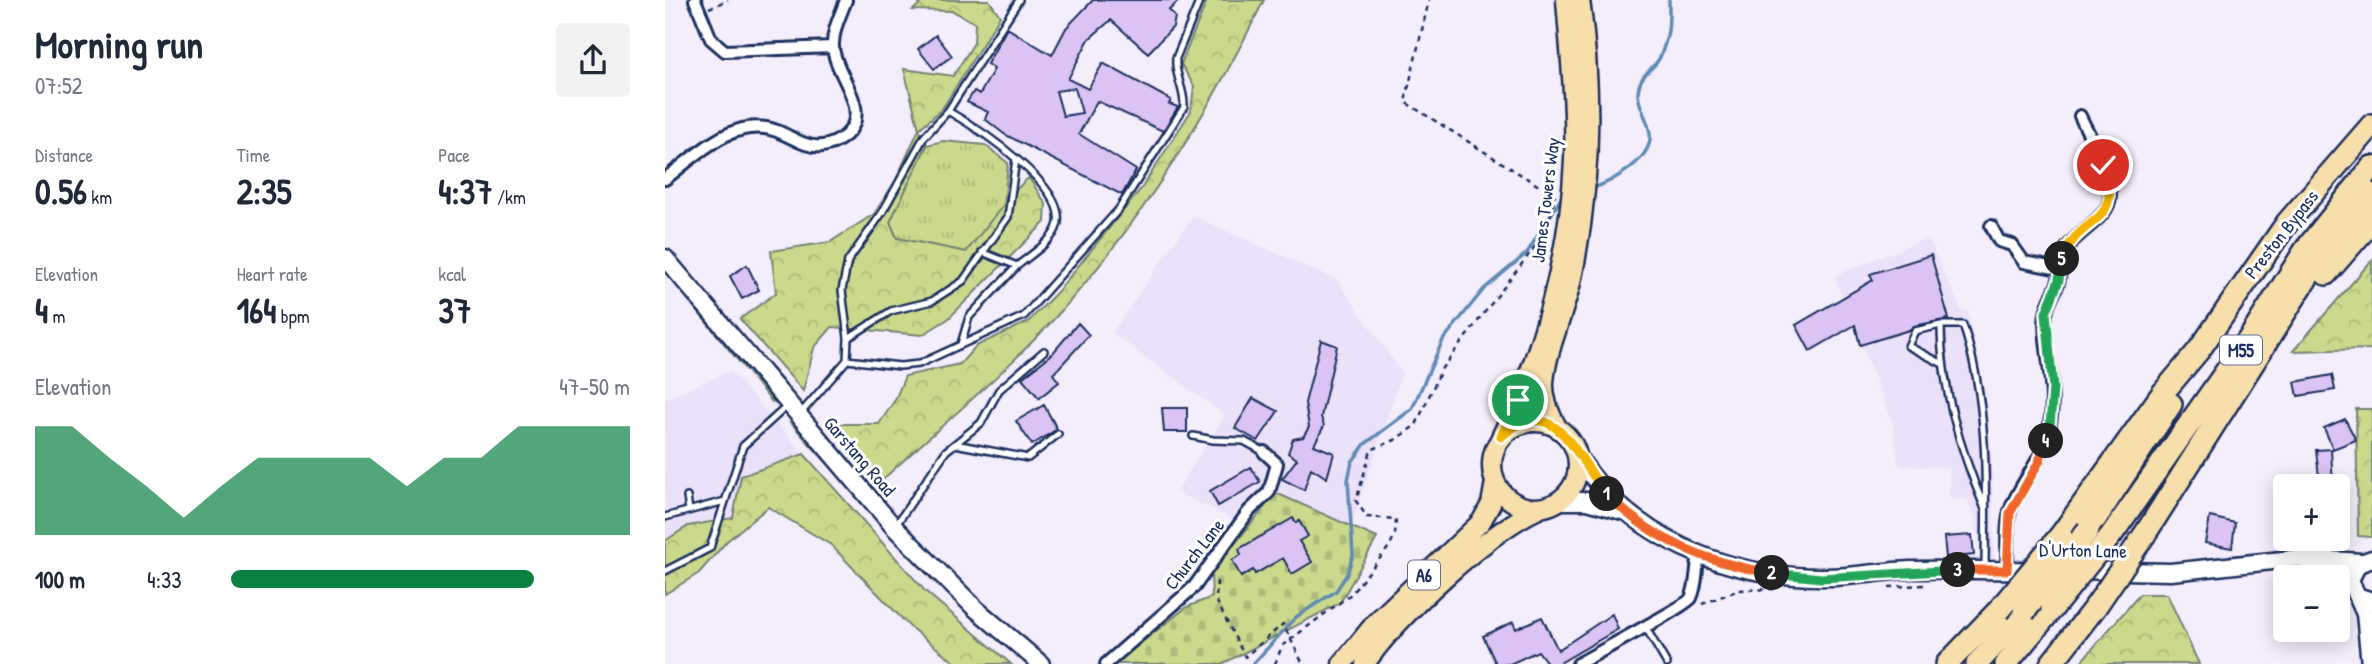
<!DOCTYPE html>
<meta charset="utf-8">
<style>
:root{--surface:#fff;--page:#f2f2f3;--text:#1f2937;--muted:#747a83;--accent:#0b8043}
body{margin:0;font-family:"Patrick Hand",sans-serif;background:var(--page);color:var(--text);height:100vh;display:flex;flex-direction:column;font-size:26px;white-space:nowrap}
*{box-sizing:border-box;margin:0}
p{font-size:23px;color:var(--muted)}
.icon{flex:none;width:38px;height:38px;fill:none;stroke:currentColor;stroke-width:2;stroke-linecap:round;stroke-linejoin:round}
.map{position:relative;flex:1;overflow:hidden}
.sheet{display:flex;flex-direction:column;background:var(--surface);width:665px}
.sheet>*{flex:none}
.controls{position:absolute;left:1608px;top:474px;display:grid;gap:14px}
.controls a{display:grid;place-items:center;width:77px;height:77px;border-radius:7px;background:var(--surface);box-shadow:0 4px 18px #0003;font-size:35px}
.pin{position:absolute;display:grid;place-items:center;width:60px;height:60px;color:#fff;margin:-30px;border:4px solid #fff;border-radius:50%;box-shadow:0 2px 7px #0007}
.km{position:absolute;width:35px;height:35px;margin:-18px;border-radius:50%;background:#222;color:#fff;font-size:19px;line-height:35px;text-align:center}
.round{display:grid;place-items:center;flex:none;width:74px;height:74px;border-radius:7px;background:var(--page)}
.headline{display:flex;align-items:center;justify-content:space-between;height:119px;padding:0 35px}
h1{font-size:38px;font-weight:700;line-height:52px}
.figures{display:grid;grid-template-columns:repeat(3,1fr);gap:10px;height:119px;padding:7px 35px}
.figures div{display:grid;align-content:center}
.figures b{font-size:35px;font-weight:700}
.figures small{font-size:19px;font-weight:400}
.figures p{font-size:19px}
.chart{height:196px;padding:14px 35px}
.chart p{display:flex;justify-content:space-between}
.chart svg{width:100%;height:126px;margin-top:7px;fill:var(--accent);opacity:.7}
ul{padding:0 35px;list-style:none;font-size:23px}
li{display:grid;grid-template-columns:112px 84px 1fr;align-items:center;height:52px}
li i{height:18px;border-radius:9px;background:var(--accent)}
main{display:flex;flex:1;min-height:0}
.map>svg:first-child{display:block}
.built{fill:#ece1fa}
.grass{fill:url(#grass-tufts);stroke:#738475;stroke-width:2}
.forest{fill:url(#forest-crowns);stroke:#738475;stroke-width:2}
.cemetery{fill:url(#cemetery-stones);stroke:#738475;stroke-width:2}
.lines{fill:none;stroke-linecap:round;stroke-linejoin:round}
.stream{stroke:#618bb4;stroke-width:3.5}
.building{fill:#dbc4f4;stroke:#1b2f5e;stroke-width:2;fill-rule:evenodd}
.lane-casing{stroke:#1b2f5e;stroke-width:10}
.street-casing{stroke:#1b2f5e;stroke-width:16}
.secondary-casing{stroke:#1b2f5e;stroke-width:21}
.primary-casing{stroke:#1b2f5e;stroke-width:23}
.highway-casing{stroke:#1b2f5e;stroke-width:26}
.path{stroke:#1b2f5e;stroke-width:2.5;stroke-dasharray:5 5;stroke-linecap:butt}
.lane{stroke:#fff;stroke-width:5}
.street{stroke:#fff;stroke-width:10}
.secondary{stroke:#fff;stroke-width:16}
.primary{stroke:#f8deab;stroke-width:18}
.highway{stroke:#f8deab;stroke-width:21}
.highway-bridge-casing{stroke:#1b2f5e;stroke-width:26;stroke-linecap:butt}
.highway-bridge{stroke:#f8deab;stroke-width:21}
.split-1-casing{stroke:#fff;stroke-width:14}
.split-2-casing{stroke:#fff;stroke-width:14}
.split-3-casing{stroke:#fff;stroke-width:14}
.split-4-casing{stroke:#fff;stroke-width:14}
.split-5-casing{stroke:#fff;stroke-width:14}
.split-6-casing{stroke:#fff;stroke-width:14}
.split-1{stroke:#f5b400;stroke-width:9}
.split-2{stroke:#f0652b;stroke-width:9}
.split-3{stroke:#22a559;stroke-width:9}
.split-4{stroke:#f0652b;stroke-width:9}
.split-5{stroke:#22a559;stroke-width:9}
.split-6{stroke:#f5b400;stroke-width:9}
.labels{text-anchor:middle;dominant-baseline:central;stroke-width:6;stroke-linejoin:round;paint-order:stroke}
.shield{fill:#fff;stroke:#5f6d8e;stroke-width:2}
.shield-label{font-size:18px;font-weight:bold;fill:#1b2f5e}
.street-label{font-size:19px;fill:#1b2f5e;stroke:#fff}
</style>
<main>
<section class="sheet">
<div class="headline"><div><h1>Morning run</h1><p>07:52</p></div><a class="round"><svg class="icon" aria-label="share" viewBox="0 0 24 24"><path d="M12 15V3M7 8l5-5 5 5M5 13v7h14v-7"/></svg></a></div>
<div class="figures">
<div><p>Distance</p><b>0.56<small> km</small></b></div>
<div><p>Time</p><b>2:35</b></div>
<div><p>Pace</p><b>4:37<small> /km</small></b></div>
</div>
<div class="figures">
<div><p>Elevation</p><b>4<small> m</small></b></div>
<div><p>Heart rate</p><b>164<small> bpm</small></b></div>
<div><p>kcal</p><b>37</b></div>
</div>
<div class="chart"><p><span>Elevation</span>47–50 m</p>
<svg viewBox="0 0 160 44" preserveAspectRatio="none"><path d="M0 44V6L10 6L20 17L30 27L40 38L50 27L60 17L70 17L80 17L90 17L100 27L110 17L120 17L130 6L140 6L150 6L160 6V44z"/></svg>
</div>
<ul>
<li><b>100 m</b>4:33<i style="width:76%"></i></li>
</ul>
</section>
<div class="map">
<svg width="1707" height="664" viewBox="0 0 1707 664">
<defs>
<pattern id="grass-tufts" width="24" height="20" patternUnits="userSpaceOnUse" patternTransform="scale(1.75)"><rect width="24" height="20" fill="#cbd98c"/><path d="M3 7l-1-3M5 7V3M7 7l1-3M15 17l-1-3M17 17v-4M19 17l1-3" fill="none" stroke="#aebb7b"/></pattern>
<pattern id="forest-crowns" width="20" height="18" patternUnits="userSpaceOnUse" patternTransform="scale(1.75)"><rect width="20" height="18" fill="#cbd98c"/><path d="M2 6a3 3 0 1 1 6 0M12 15a3 3 0 1 1 6 0" fill="none" stroke="#aebb7b"/></pattern>
<pattern id="cemetery-stones" width="16" height="16" patternUnits="userSpaceOnUse" patternTransform="scale(1.75)"><rect width="16" height="16" fill="#cbd98c"/><path d="M2 7V4a2 2 0 0 1 4 0v3zM10 15v-3a2 2 0 0 1 4 0v3z" fill="#aebb7b"/></pattern>
</defs>
<rect width="100%" height="100%" fill="#f4edfc"/>
<filter id="ink" filterUnits="userSpaceOnUse"><feTurbulence type="fractalNoise" baseFrequency=".0143" numOctaves="2"/><feDisplacementMap in="SourceGraphic" scale="14" xChannelSelector="R" yChannelSelector="G"/><feConvolveMatrix kernelMatrix="1 2 1 2 8 2 1 2 1" color-interpolation-filters="sRGB"/></filter>
<g filter="url(#ink)">
<path class="built" d="M528 216 672 280 737 373 686 526 611 493 568 519 511 492 560 415 447 333Z
M1263 238 1296 310 1303 311 1327 456 1329 561 1316 560 1312 522 1303 500 1284 497V468L1234 466 1227 421 1169 276Z
M65 371 147 463 91 519 62 541 34 573 0 594V399Z"/>
<path class="grass" d="M278 141 320 145 343 163 339 207 301 252 232 238 225 222 262 145Z
M25 302 110 400 107 402Z
M128 419 272 579 269 582 125 422Z"/>
<path class="forest" d="M259 0H324L335 16 277 109 254 129 262 145 225 222 232 238 301 252C313 238 354 182 364 178L381 204 380 222 283 319 257 335 167 327 149 348 138 391 75 319 111 293 106 251 165 242 209 214 230 182 254 129 239 69 288 76 309 43 310 23 288 11 248 10Z
M542 0H599C548 104 486 206 411 294 353 363 282 420 216 481L167 424H214L230 400 240 376 295 364 311 346 363 322 393 291 476 189 526 111 529 86 516 64Z
M1707 260V349L1628 351Z
M1707 409V537L1693 536 1691 409Z
M139 454 260 591 346 664H292L245 627 166 545 103 507 62 541 34 573 0 594V541L23 526 68 518 76 476Z
M1475 594H1502L1534 664H1414Z"/>
<path class="cemetery" d="M611 493 712 538 675 603 557 664H449L522 607 547 597 546 573Z"/>
<g class="lines">
<path class="stream" d="M926 189C946 182 988 160 985 134 984 120 972 105 973 92 975 72 990 69 995 57 1005 33 1004 24 1004 0
M588 664 631 617 671 591 682 574 688 555 683 480 687 462 700 444 747 409 778 340 819 289 862 253 897 197 901 196"/>
</g>
<path class="building" d="M428 0H515L504 10 510 17 508 27 483 53 446 20 424 39 403 79 423 89 438 63 506 100 504 104 513 107 498 131 432 101 414 134 471 170 457 195 339 134 320 119 323 112 302 102 309 91 315 94 329 69 322 64 342 28 387 55 401 28ZM410 88 417 113 398 116 391 91Z
M271 35 287 56 269 69 253 49Z
M1266 255 1284 319 1249 326 1244 330 1195 345 1190 325 1145 351 1131 325 1208 280 1205 274Z
M82 265 94 290 77 299 65 276Z
M413 323 424 335 388 374 394 382 374 398 357 378 387 354Z
M656 340 672 346 656 417 659 426 649 445 669 453 662 478 646 468 639 490 617 479 632 459 623 453 628 439 638 437 644 427 640 403Z
M1667 375 1670 390 1633 396 1630 382Z
M588 398 613 411 593 441 570 428Z
M379 405 392 429 367 445 351 421Z
M497 408H522V432H499Z
M1680 419 1691 440 1668 449 1659 428Z
M1666 449 1668 486H1655L1651 450Z
M586 467 595 482 553 506 545 491Z
M1545 517 1570 523 1567 548 1540 543Z
M628 518 631 523 634 521 643 536 634 541 647 562 627 574 618 558 590 574 588 570 576 577 567 560 576 555 574 549Z
M1307 535 1309 555 1281 558 1279 537Z
M947 614 953 629 893 664H883L873 651 845 664H831L818 636 848 622 851 629 877 617 893 650Z"/>
<g class="lines">
<g class="lane-casing">
<path id="lane" d="M283 111C309 126 410 190 391 229 385 243 364 256 352 266
M1276 325C1276 389 1296 451 1320 509
M183 338 226 311 267 301 298 281 343 217 351 159
M296 344 304 317 352 266 317 252
M182 360 235 366 254 364 359 316 454 209 519 107C520 89 509 75 511 58L535 0
M1276 363 1243 346 1250 331 1276 325H1298C1324 403 1321 485 1320 566
M136 413 182 360 183 338 177 290 183 261 217 213 259 137 283 111 354 0
M528 436 548 440 579 441 599 452
M290 444 363 458 393 434
M22 497 24 510
M0 517 60 501
M231 525 281 451 316 423 334 390 379 351
M0 571 45 548 78 446 121 407
M981 628 1002 664"/>
</g>
<g class="street-casing">
<path id="street" d="M30 0 46 39 60 51 168 47
M0 179C32 155 69 115 112 131 127 137 141 148 157 146 166 145 174 141 181 135 208 109 170 76 168 47 167 31 176 14 181 0
M1326 226 1334 241 1347 245 1359 262 1394 269
M1342 570C1343 551 1340 529 1345 511 1355 481 1380 460 1385 424 1391 389 1381 358 1380 323 1380 307 1388 297 1393 283 1396 275 1394 265 1397 257 1406 232 1445 220 1445 196 1446 169 1426 140 1415 116
M441 664 529 587 584 511 604 492 612 464 599 452
M913 664C928 655 1023 605 1026 598 1032 586 1031 568 1034 555"/>
</g>
<g class="secondary-casing">
<path id="secondary" d="M0 258 229 527 311 609 376 664
M913 456C965 538 1060 577 1155 577 1185 578 1215 571 1245 570 1288 569 1331 571 1373 570
M894 501H922L957 511
M1707 559 1693 564 1685 580 1692 596 1707 601
M1641 561 1673 575 1686 586
M1410 570 1506 572 1635 558 1696 562
M1692 596 1700 614 1705 664"/>
</g>
<g class="primary-casing">
<path id="primary" d="M827 465a43 43 0 1 1 86 0a43 43 0 1 1-86 0Z
M892 427C884 413 878 399 879 382 882 347 900 312 907 278 926 186 928 92 915 0
M836 437C878 356 905 250 909 160 911 107 905 53 901 0
M677 664 711 622 816 522 826 504 830 482
M700 664C730 618 826 529 876 508"/>
</g>
<g class="highway-casing">
<path id="highway" d="M1661 274 1707 221
M1423 530 1506 404
M1447 534 1586 336 1641 249 1707 167
M1480 534 1645 273 1707 194
M1396 535 1497 394 1534 350 1622 223 1707 125
M1282 664 1333 611
M1312 664 1359 612
M1341 664 1387 609
M1386 664 1431 606"/>
</g>
<path class="path" d="M44 8 63 0
M552 581 551 600 580 657 618 624 638 664
M1224 587 1259 585
M1037 604 1074 590 1112 589
M610 664 617 646 686 594 724 547 730 535 731 519 702 517 691 501 706 450 730 440 751 425 777 368 882 231 890 196 740 102 764 0"/>
<use href="#lane" class="lane"/>
<use href="#street" class="street"/>
<use href="#secondary" class="secondary"/>
<use href="#primary" class="primary"/>
<use href="#highway" class="highway"/>
<g class="highway-bridge-casing">
<path id="highway-bridge" d="M1431 606 1480 534
M1387 609 1447 534
M1333 611 1396 535
M1359 612 1423 530"/>
</g>
<use href="#highway-bridge" class="highway-bridge"/>
</g>
</g>
<g class="lines" filter="url(#ink)">
<g class="split-1-casing">
<path id="split-1" d="M853 400 836 437C890 387 913 462 942 494"/>
</g>
<g class="split-2-casing">
<path id="split-2" d="M942 494C985 540 1046 564 1107 573"/>
</g>
<g class="split-3-casing">
<path id="split-3" d="M1107 573 1156 578 1293 570"/>
</g>
<g class="split-4-casing">
<path id="split-4" d="M1293 570H1342L1345 513 1374 462 1381 441"/>
</g>
<g class="split-5-casing">
<path id="split-5" d="M1381 441 1385 426 1388 388 1381 313 1394 280 1397 259"/>
</g>
<g class="split-6-casing">
<path id="split-6" d="M1397 259C1414 213 1461 227 1438 165"/>
</g>
<use href="#split-1" class="split-1"/>
<use href="#split-2" class="split-2"/>
<use href="#split-3" class="split-3"/>
<use href="#split-4" class="split-4"/>
<use href="#split-5" class="split-5"/>
<use href="#split-6" class="split-6"/>
</g>
<g class="labels">
<g class="shield">
<rect x="1555" y="335.5" width="42" height="29" rx="5"/>
<rect x="743" y="560.5" width="32" height="29" rx="5"/>
</g>
<g class="shield-label">
<text x="1576" y="350">M55</text>
<text x="759" y="575">A6</text>
</g>
<g class="street-label">
<text transform="translate(880 200) rotate(-83)">James Towers Way</text>
<text transform="translate(1616 234) rotate(-52)">Preston Bypass</text>
<text transform="translate(195 456) rotate(49)">Garstang Road</text>
<text transform="translate(1418 550) rotate(1)">D'Urton Lane</text>
<text transform="translate(529 554) rotate(-52)">Church Lane</text>
</g>
</g>
</svg>
<div class="controls">
<a>+</a>
<a>−</a>
</div>
<div class="pin" style="left:853px;top:400px;background:#1e9e55"><svg class="icon" aria-label="arrive" viewBox="0 0 24 24"><path d="M6 21V4h12l-3 4 3 4H6"/></svg></div>
<div class="pin" style="left:1438px;top:165px;background:#d93025"><svg class="icon" aria-label="check" viewBox="0 0 24 24"><path d="M5 12l5 5 9-10"/></svg></div>
<b class="km" style="left:942px;top:494px">1</b>
<b class="km" style="left:1107px;top:573px">2</b>
<b class="km" style="left:1293px;top:570px">3</b>
<b class="km" style="left:1381px;top:441px">4</b>
<b class="km" style="left:1397px;top:259px">5</b>
</div>
</main>
